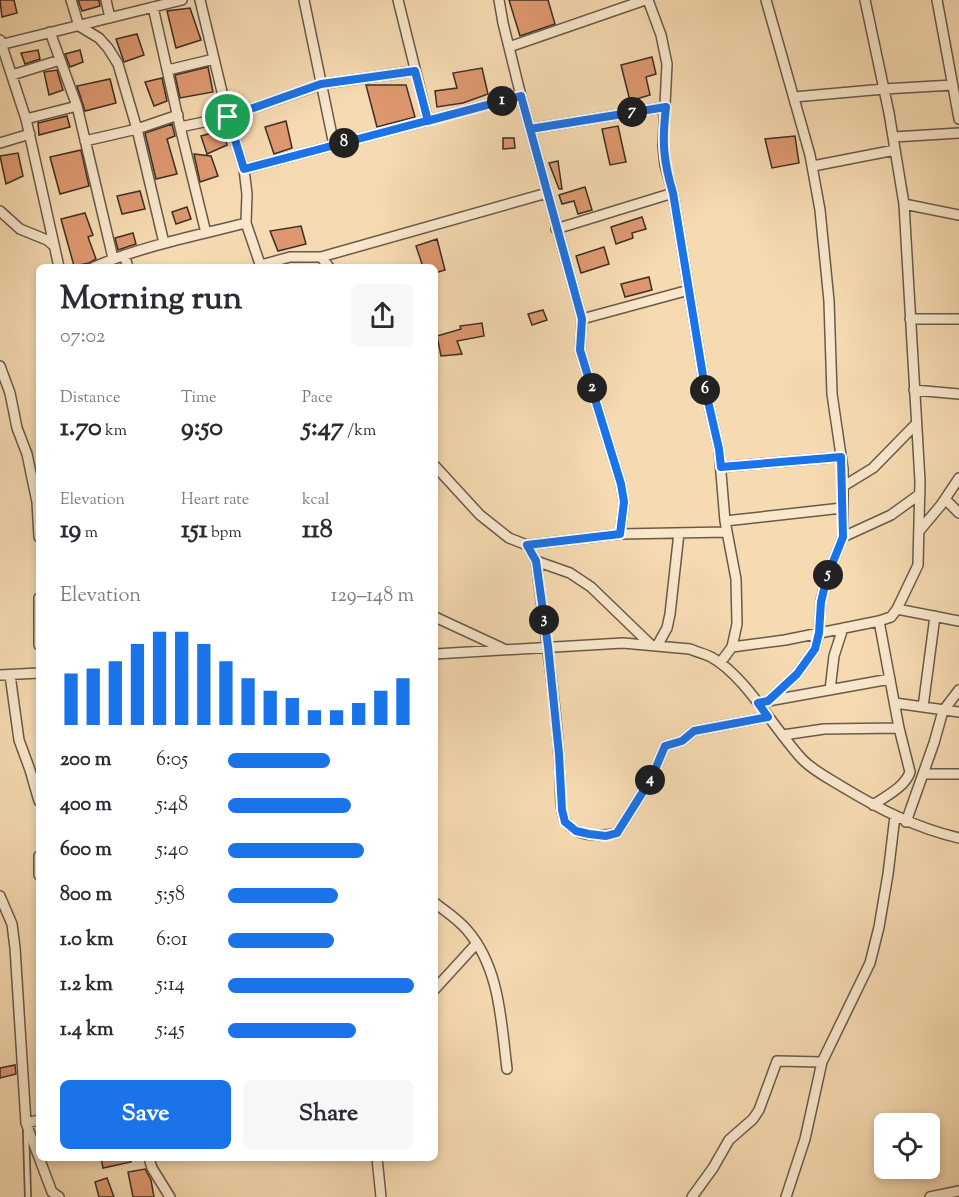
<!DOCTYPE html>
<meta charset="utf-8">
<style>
:root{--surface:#fff;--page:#f7f7f7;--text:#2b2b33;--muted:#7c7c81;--accent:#1a73e8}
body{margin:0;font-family:"Sorts Mill Goudy",serif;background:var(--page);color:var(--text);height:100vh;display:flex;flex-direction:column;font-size:22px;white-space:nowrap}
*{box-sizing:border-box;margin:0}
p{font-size:20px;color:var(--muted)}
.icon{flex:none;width:33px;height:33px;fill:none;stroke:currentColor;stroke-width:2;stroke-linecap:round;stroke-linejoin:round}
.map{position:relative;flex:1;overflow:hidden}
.side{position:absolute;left:36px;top:264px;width:402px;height:897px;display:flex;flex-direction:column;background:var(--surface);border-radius:9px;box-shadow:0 3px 9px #0003}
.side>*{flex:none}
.tools{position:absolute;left:874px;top:1113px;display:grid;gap:12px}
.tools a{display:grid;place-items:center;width:66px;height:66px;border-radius:9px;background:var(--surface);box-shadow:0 3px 9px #0003;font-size:30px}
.pin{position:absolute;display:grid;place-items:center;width:51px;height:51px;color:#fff;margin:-26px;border:3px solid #fff;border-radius:50%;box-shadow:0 2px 6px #0007}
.km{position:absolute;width:30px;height:30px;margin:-15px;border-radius:50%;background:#222;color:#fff;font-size:16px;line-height:30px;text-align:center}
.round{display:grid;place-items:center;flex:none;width:63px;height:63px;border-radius:9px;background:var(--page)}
.headline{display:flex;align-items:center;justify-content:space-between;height:102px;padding:0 24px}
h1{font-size:33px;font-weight:700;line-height:45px}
.stats{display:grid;grid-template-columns:repeat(3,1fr);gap:9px;height:102px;padding:6px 24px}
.stats div{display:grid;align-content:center}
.stats b{font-size:26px;font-weight:700}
.stats small{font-size:16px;font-weight:400}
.stats p{font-size:16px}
.chart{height:168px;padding:12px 24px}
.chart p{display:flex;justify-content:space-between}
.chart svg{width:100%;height:108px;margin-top:6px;stroke:var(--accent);stroke-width:6}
.action{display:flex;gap:12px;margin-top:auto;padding:12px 24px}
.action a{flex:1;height:69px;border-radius:9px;background:var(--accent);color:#fff;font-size:24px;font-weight:700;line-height:69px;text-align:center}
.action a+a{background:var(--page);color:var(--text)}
ul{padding:0 24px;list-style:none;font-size:20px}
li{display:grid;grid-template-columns:96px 72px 1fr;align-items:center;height:45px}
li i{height:15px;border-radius:8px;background:var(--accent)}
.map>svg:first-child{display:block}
.building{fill:#de986f;stroke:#3a2f27;stroke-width:1.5}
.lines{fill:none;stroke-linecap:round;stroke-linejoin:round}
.lane-casing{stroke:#695a4a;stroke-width:8}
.street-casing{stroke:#695a4a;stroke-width:12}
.lane{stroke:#f9e7cc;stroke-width:4.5}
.street{stroke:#f9e7cc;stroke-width:9}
.route-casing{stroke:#fff;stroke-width:12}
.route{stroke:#1a73e8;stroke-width:8}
</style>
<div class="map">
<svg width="959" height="1197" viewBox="0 0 959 1197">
<rect width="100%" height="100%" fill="#f6dab1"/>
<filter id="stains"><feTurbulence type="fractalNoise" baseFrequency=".00333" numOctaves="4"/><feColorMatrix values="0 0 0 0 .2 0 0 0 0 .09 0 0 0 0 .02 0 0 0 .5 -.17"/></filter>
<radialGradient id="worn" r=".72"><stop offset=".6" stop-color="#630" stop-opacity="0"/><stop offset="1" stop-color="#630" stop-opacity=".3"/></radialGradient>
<path class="building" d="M0 0H14L17 13 2 17Z
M78 0H99L100 6 82 11Z
M509 0H548L555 24 520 36Z
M190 8 201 40 176 48 167 11Z
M137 34 144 55 124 62 116 39Z
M38 50 40 59 25 64 21 53Z
M80 50 83 62 70 67 65 54Z
M652 57 656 74 646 77 650 95 630 101 621 65Z
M208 67 213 92 180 98 175 75Z
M482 68 488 94 463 103 437 107 435 91 457 88 453 73Z
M57 70 63 90 49 95 44 72Z
M162 78 167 101 154 106 145 82Z
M110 79 116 103 85 111 77 86Z
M366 85H406L415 117 377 127Z
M67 116 70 127 39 135 38 123Z
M286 121 292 148 274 154 265 127Z
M172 124 175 136 167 139 177 174 156 179 145 133Z
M618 126 626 162 610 165 602 129Z
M223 130 227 145 207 154 201 136Z
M795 136 799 163 772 168 765 139Z
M503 138H514L515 148 503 149Z
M81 150 89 186 60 194 50 157Z
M18 153 23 176 6 184 0 156Z
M194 154 211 156 218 176 200 182Z
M558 161 562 189H559L549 163Z
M585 187 592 210 578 214 574 201 562 204 559 195Z
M140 191 145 209 122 214 117 196Z
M187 207 191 219 176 224 172 212Z
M85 213 93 235 88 237 96 259 89 263 74 266 61 219Z
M642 217 646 229 632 233 633 238 616 244 611 227Z
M301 226 306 244 278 251 270 231Z
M133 233 136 244 118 250 115 238Z
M437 239 445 270 435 273V267H423L416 246Z
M604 247 609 264 581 273 576 256Z
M649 277 652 290 625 297 621 284Z
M543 310 547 320 532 325 528 314Z
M482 323 484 336 457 341 462 354 441 356 437 336 461 329 460 326Z
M15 1065 16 1074 0 1078V1068Z
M101 1158H131V1162L103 1168Z
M145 1169 151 1180 154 1197H133L128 1172Z
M107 1178 114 1197H99L95 1182Z"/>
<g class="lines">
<g class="lane-casing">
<path id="lane" d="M26 1132 28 1197"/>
</g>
<g class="street-casing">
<path id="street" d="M71 0 79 26 99 38 108 48 118 64 137 129 164 243
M106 0 110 18
M200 0 228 117 244 169 247 194 246 223 261 267
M304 0 334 145
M398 0 428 121
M499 0 503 23 521 96 582 319 580 350 621 484 624 503 620 534
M648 0 661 35 667 64 663 146 665 165 673 193 705 388 719 449 725 521 736 579 737 624 732 647 720 663
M766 0 810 155 820 210 829 301 832 394 843 469V537L827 577 821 601 819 633 815 649 797 674 768 701
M937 0 959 119
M153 7 180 127 206 233
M50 32 77 106 113 258
M0 40 26 119 59 267
M0 45 182 0
M509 47 645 0
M168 70 214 59
M12 75 60 60
M794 97 884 89 953 85
M26 119 77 106
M180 127 228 117 322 84 415 71
M530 129 666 107
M894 137 959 133
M85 141 137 129 178 115
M0 143 30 134
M813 166 895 150
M244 169 521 96
M904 204 959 215
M0 211 20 229 47 240 53 245
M556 229 673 193
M124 255 128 267
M321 257 329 267
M261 265 290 257H321L547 193
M94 267C142 246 195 236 246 223
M582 319 689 290
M910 319H959
M0 366 10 393 17 428 27 454 37 502 39 537
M914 390 959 394
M435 466 480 515 509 538 527 545 536 561 570 573 591 587 651 645
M721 467 841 457
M842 487 873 468 916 424
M945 499 959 513
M725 521 842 508
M920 530 941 505 959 478
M843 537 891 515 920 494
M527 545 620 534 727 532
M536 561C545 631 556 701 560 772 561 784 559 813 566 822 576 837 602 837 617 833L651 779 665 746 682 741 694 731 768 717
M39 598V645
M897 609 959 621
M435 617 504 649
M657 646 667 628 670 614 679 533
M732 647 785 640 879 621 891 617 897 609 918 565 920 481 904 204 889 113 865 0
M435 654 623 643 690 649C697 652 705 654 711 657 745 675 776 732 803 760 814 771 828 778 841 786 879 809 916 828 959 838
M0 675 39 673
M10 675 19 740 30 770 39 801
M830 690 834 656 843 628
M768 701 890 679
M895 703 959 712
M923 707 935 616
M783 735 824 729 899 728
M924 774H959
M873 805C886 796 905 787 910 772L899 728 879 621
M906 822 934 743 943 711 959 690
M39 856V875
M0 896 12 924 15 948 26 1123 52 1192 59 1197
M435 903C445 911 458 919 467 930 500 968 501 1021 507 1069
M435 989 477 943
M26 1123 39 1120
M149 1158 152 1168 170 1197
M377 1158 381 1197
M692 1197 713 1168 729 1140 753 1119 759 1110 777 1061 822 1062
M786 1197 805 1139 822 1062 870 963 879 927 888 874 895 816
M930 1197 959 1191"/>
</g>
<use href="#lane" class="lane"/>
<use href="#street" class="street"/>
</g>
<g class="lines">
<g class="route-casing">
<path id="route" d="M228 117 321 84 415 71 428 121 521 96 582 319 580 350 621 484 624 502 620 534 527 545 536 561 548 646 559 754 562 810 565 822 576 831 589 834 606 836 617 833 651 779 665 746 682 741 694 731 768 717 758 703 768 701 797 674 815 649 819 633 821 602 827 577 843 537 841 457 721 467 719 449 705 388 673 193C663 160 662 141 666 107L530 129 521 96C429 120 336 145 244 169L228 117"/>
</g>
<use href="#route" class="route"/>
</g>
<rect width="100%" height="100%" filter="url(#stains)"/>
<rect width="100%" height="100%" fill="url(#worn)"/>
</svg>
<div class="tools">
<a><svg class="icon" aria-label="locate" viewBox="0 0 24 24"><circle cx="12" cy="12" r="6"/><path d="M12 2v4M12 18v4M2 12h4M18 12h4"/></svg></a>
</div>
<div class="pin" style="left:228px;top:117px;background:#1e9e55"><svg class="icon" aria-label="arrive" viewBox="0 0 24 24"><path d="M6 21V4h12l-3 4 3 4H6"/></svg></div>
<b class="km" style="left:502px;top:101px">1</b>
<b class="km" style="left:592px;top:388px">2</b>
<b class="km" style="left:544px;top:620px">3</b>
<b class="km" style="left:650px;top:780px">4</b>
<b class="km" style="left:828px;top:575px">5</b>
<b class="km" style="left:705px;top:390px">6</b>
<b class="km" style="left:632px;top:112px">7</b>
<b class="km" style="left:344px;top:143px">8</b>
<section class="side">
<div class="headline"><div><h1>Morning run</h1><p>07:02</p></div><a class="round"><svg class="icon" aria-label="share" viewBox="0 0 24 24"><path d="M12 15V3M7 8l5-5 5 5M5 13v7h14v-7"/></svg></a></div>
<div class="stats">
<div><p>Distance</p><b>1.70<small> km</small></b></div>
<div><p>Time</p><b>9:50</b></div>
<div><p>Pace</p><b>5:47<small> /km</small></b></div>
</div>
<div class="stats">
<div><p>Elevation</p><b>19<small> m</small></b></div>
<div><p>Heart rate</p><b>151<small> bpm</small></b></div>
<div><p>kcal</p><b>118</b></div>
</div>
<div class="chart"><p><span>Elevation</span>129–148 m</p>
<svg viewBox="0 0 160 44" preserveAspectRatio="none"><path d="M5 44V23M15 44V21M25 44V18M35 44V11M45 44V6M55 44V6M65 44V11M75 44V18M85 44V25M95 44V30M105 44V33M115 44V38M125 44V38M135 44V35M145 44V30M155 44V25"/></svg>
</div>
<ul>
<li><b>200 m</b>6:05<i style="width:55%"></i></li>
<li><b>400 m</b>5:48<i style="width:66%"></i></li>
<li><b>600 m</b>5:40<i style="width:73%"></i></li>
<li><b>800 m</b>5:58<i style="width:59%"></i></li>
<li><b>1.0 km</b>6:01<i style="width:57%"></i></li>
<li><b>1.2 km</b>5:14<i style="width:100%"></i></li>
<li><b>1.4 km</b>5:45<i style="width:69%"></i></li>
</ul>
<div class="action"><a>Save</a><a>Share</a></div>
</section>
</div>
